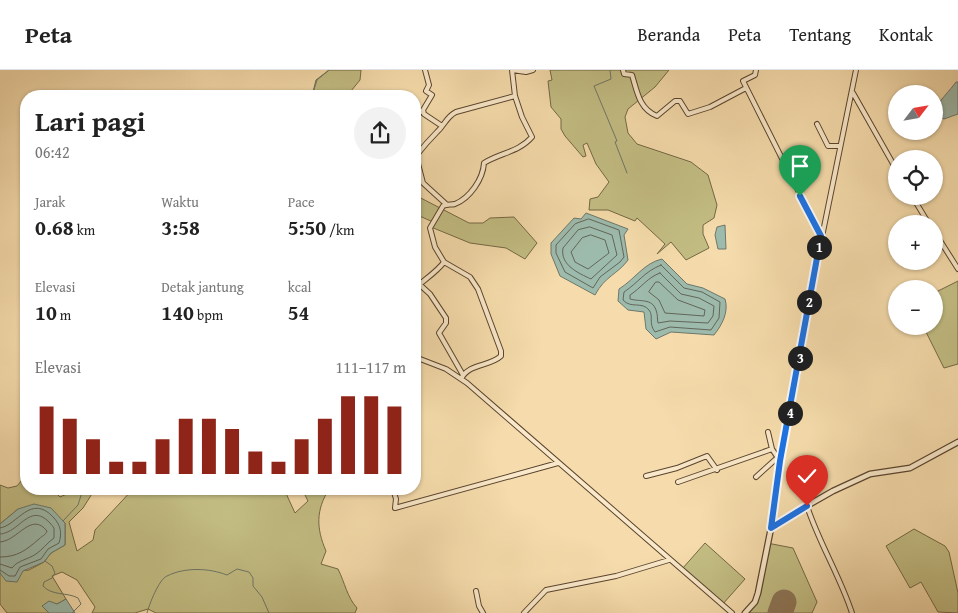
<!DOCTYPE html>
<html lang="id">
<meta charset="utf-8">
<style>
:root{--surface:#fff;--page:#f2f2f2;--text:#222;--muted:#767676;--line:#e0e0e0;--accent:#8f2418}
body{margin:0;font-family:"Gentium Book Plus",serif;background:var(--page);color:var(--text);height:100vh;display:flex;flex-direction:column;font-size:19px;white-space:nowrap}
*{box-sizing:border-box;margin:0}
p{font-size:16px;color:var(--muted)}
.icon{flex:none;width:28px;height:28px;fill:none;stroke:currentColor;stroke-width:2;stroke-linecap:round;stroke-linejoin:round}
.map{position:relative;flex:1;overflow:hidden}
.side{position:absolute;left:20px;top:20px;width:401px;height:405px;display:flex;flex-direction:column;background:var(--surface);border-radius:20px;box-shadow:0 1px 4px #0004}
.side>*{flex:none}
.needle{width:32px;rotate:59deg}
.buttons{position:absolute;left:888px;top:15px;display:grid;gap:10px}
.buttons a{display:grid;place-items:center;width:55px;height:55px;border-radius:50%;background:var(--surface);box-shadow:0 1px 4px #0004;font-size:25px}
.pin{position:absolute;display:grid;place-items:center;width:42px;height:42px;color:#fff;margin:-51px -21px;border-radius:50% 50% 50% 0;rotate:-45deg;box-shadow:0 0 5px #0007}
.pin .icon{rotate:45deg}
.km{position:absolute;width:25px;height:25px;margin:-12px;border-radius:50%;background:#222;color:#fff;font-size:14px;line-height:25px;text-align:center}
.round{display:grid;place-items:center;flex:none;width:52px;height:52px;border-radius:26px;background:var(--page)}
.headline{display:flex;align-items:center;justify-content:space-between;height:85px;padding:0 15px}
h1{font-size:28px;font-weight:700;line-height:38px}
.metrics{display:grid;grid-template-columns:repeat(3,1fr);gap:8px;height:85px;padding:5px 15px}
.metrics div{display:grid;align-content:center}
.metrics b{font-size:21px;font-weight:700}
.metrics small{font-size:14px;font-weight:400}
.metrics p{font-size:14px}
.chart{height:140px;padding:10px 15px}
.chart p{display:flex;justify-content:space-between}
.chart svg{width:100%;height:90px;margin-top:5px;stroke:var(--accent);stroke-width:6}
header{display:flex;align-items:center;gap:30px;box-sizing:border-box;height:70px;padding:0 25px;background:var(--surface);border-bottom:1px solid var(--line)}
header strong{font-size:24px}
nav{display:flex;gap:28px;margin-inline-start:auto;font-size:18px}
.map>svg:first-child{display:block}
.green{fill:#c3be84;stroke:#746844}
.water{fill:#9dbbad;stroke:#6d776a}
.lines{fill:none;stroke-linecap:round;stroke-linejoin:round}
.shore{stroke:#626659;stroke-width:1}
.stream{stroke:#6d776a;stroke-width:1}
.runway{stroke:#8e7658;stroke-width:25}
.minor-casing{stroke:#5a442f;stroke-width:6}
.tertiary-casing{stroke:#5a442f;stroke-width:7}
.minor{stroke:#f9e8c9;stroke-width:4}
.tertiary{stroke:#f9e8c9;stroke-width:4.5}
.route-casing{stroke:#fff;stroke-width:10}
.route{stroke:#1a73e8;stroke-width:6}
</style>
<header>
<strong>Peta</strong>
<nav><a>Beranda</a><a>Peta</a><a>Tentang</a><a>Kontak</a></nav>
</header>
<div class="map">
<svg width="958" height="543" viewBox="0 0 958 543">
<rect width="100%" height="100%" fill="#f6dcac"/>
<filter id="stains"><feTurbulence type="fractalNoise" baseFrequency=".004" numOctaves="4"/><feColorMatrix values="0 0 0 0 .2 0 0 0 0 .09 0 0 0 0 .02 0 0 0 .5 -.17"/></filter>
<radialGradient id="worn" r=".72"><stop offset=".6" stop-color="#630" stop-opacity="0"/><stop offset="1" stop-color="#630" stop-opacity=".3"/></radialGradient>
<path class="green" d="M329 0H361L360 10 351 21 353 26H312L316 10Z
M550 0H669L655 17 628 39 625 47 628 63 637 74 691 92 708 105 717 135 714 148 703 155V164L709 178 686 190 671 172 657 184 665 174 637 148 635 151 608 140H589L590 129 598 127 609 112 596 94 587 73 583 75 586 86 583 87 565 66 561 59V49L551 37 548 11 552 10Z
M415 125 469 153H483L490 148 514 147 537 173 525 189 506 178 470 173 431 157 433 152 415 144Z
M958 211V294L944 298 923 256H934V223Z
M22 410 26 411V419H52L60 427 78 419H95L83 438 69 452 77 481 93 470 95 460 133 419H259L261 421 284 419 295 443 308 431 302 419H329C316 440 316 458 326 481L321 494 338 499C345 513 347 527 357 538L355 543H156L148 539 135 543H92L95 537 77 510 62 502 52 506 66 529 57 534 43 537 49 543H7L0 534V499V503L29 500 44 492 51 483 65 475V453L18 439 0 454V415L8 418 17 416Z
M914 459 945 476 949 482 958 523V543L938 542 921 512 910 518 886 476Z
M705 473 745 509 722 535 682 499Z
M767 473 793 478 817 532 812 543H790L793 535 774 528 769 543H744L757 528Z"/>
<path class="water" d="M956 12H958V44L944 49 937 46 934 40C936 35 951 19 956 12Z
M586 143 628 159 624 165 628 190C618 204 605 206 595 225L560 206 551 184V173L574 148 581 149Z
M725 155 726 179H718L715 165 717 157Z
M662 189 687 214 703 218 725 229C729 242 722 255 714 265L671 262 656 269 646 259 644 242 628 240 618 231 619 219C635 209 644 193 662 189Z
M34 434 51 438 65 453V475L51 483 44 492 23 501 17 512 6 511 0 503V454L18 439Z
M66 529 75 543H49L42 536 49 531 57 534Z"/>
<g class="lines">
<path class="shore" d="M589 149 619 160 624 187 620 192 600 207 593 218 565 202 556 183V175L575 154Z
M590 157 612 165 617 185 591 209C578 203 560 195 563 178L578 160Z
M591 165 605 170 609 183 588 199 575 192 571 182 582 168Z
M661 195 684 218 702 222 720 232 719 248 711 260 670 257 655 262C648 253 654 246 649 240 642 231 631 239 623 230L624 222C639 212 644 202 661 195Z
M660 203 681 224 699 228 714 236 713 246 708 253 670 251 658 253C657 249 658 245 656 240 652 228 640 232 630 229V225C641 218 648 207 660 203Z
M656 212H659L678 230 705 240 704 246 665 243 659 230 649 222Z
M0 458C17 456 31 422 54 448 61 456 62 463 59 473L48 479 41 489 20 497 15 506H9L0 500
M0 464C21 463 31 427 54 458V468C47 473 42 480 36 484 27 490 18 490 12 498L0 494
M0 472C18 471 31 441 47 461 45 466 43 465 39 469 26 480 18 487 0 487"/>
<path class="stream" d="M610 0 611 9 594 16 617 71 615 72 627 103
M312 26 317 10 329 0
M63 451 78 435 83 419
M45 491 52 496 55 503 52 508 44 512 43 516C52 526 67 522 78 528L81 534 72 543
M147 543C149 535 159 509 167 506 185 497 209 498 227 505L237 499 249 502 253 508V516L262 527 269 543"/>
<path class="runway" d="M780 543 784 532"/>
<g class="minor-casing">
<path id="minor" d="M425 0 429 15 426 21 432 25 423 40 424 44 442 56
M512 0 526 2 533 0
M623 0 624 4 632 5C637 21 639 39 657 46L675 31H680L688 44 710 37 746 18
M756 0 755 5 743 11 821 166
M853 23 896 99
M415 47 423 40
M817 54 828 76H839
M415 74 419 82
M912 126 929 154
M446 134 423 113 416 86C423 77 429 70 437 62 445 55 446 47 456 42L515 26
M934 161 958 199
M419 214 430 224 446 248V253L439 263 463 305
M415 218C424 210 438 201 444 192
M415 287 446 299 467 313 732 543
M461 309C469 293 489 297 501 286V281L478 219 470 207 444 192 435 177 430 158 443 136C447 134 451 135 455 134 470 128 483 109 484 93 500 83 519 82 532 67L522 47 515 26 512 0
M768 362 772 379
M646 406 677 398 707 386 717 400
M756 407 777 388
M678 412 772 379 780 391
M393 419 396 429 395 438 558 393
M807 436C819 473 840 506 852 543
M771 458 780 391 800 292 813 211 856 0
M476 521 479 536 483 543
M524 543 546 520 616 506 669 490"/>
</g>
<g class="tertiary-casing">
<path id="tertiary" d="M745 543 755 532 758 523 771 458 775 454 833 421 870 404 910 398 958 372"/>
</g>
<use href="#minor" class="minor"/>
<use href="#tertiary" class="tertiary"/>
</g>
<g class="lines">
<g class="route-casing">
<path id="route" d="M800 126 821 166 780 391 771 458 807 436"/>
</g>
<use href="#route" class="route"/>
</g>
<rect width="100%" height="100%" filter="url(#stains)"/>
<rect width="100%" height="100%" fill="url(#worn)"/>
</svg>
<div class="buttons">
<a><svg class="needle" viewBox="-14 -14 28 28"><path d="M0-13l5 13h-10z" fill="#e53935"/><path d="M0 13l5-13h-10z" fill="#767676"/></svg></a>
<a><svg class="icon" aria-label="locate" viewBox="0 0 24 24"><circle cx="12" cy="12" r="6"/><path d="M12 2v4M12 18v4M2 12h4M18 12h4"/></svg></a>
<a>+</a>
<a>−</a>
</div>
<div class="pin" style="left:800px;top:126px;background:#1e9e55"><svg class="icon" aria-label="arrive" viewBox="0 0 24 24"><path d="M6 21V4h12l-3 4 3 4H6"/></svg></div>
<div class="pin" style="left:807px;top:436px;background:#d93025"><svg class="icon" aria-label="check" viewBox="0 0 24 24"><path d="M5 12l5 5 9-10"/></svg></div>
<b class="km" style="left:819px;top:177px">1</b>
<b class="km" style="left:809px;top:232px">2</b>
<b class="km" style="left:800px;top:288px">3</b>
<b class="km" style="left:790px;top:343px">4</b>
<section class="side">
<div class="headline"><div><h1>Lari pagi</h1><p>06:42</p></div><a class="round"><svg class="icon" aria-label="share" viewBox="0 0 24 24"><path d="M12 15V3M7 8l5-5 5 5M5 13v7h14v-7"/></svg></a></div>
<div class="metrics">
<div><p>Jarak</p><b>0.68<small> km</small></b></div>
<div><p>Waktu</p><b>3:58</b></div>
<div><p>Pace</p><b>5:50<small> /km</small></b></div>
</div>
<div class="metrics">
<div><p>Elevasi</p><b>10<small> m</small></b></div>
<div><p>Detak jantung</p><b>140<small> bpm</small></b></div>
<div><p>kcal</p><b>54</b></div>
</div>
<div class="chart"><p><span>Elevasi</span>111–117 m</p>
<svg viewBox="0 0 160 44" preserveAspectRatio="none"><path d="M5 44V11M15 44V17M25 44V27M35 44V38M45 44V38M55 44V27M65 44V17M75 44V17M85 44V22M95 44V33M105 44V38M115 44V27M125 44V17M135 44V6M145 44V6M155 44V11"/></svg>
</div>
</section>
</div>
